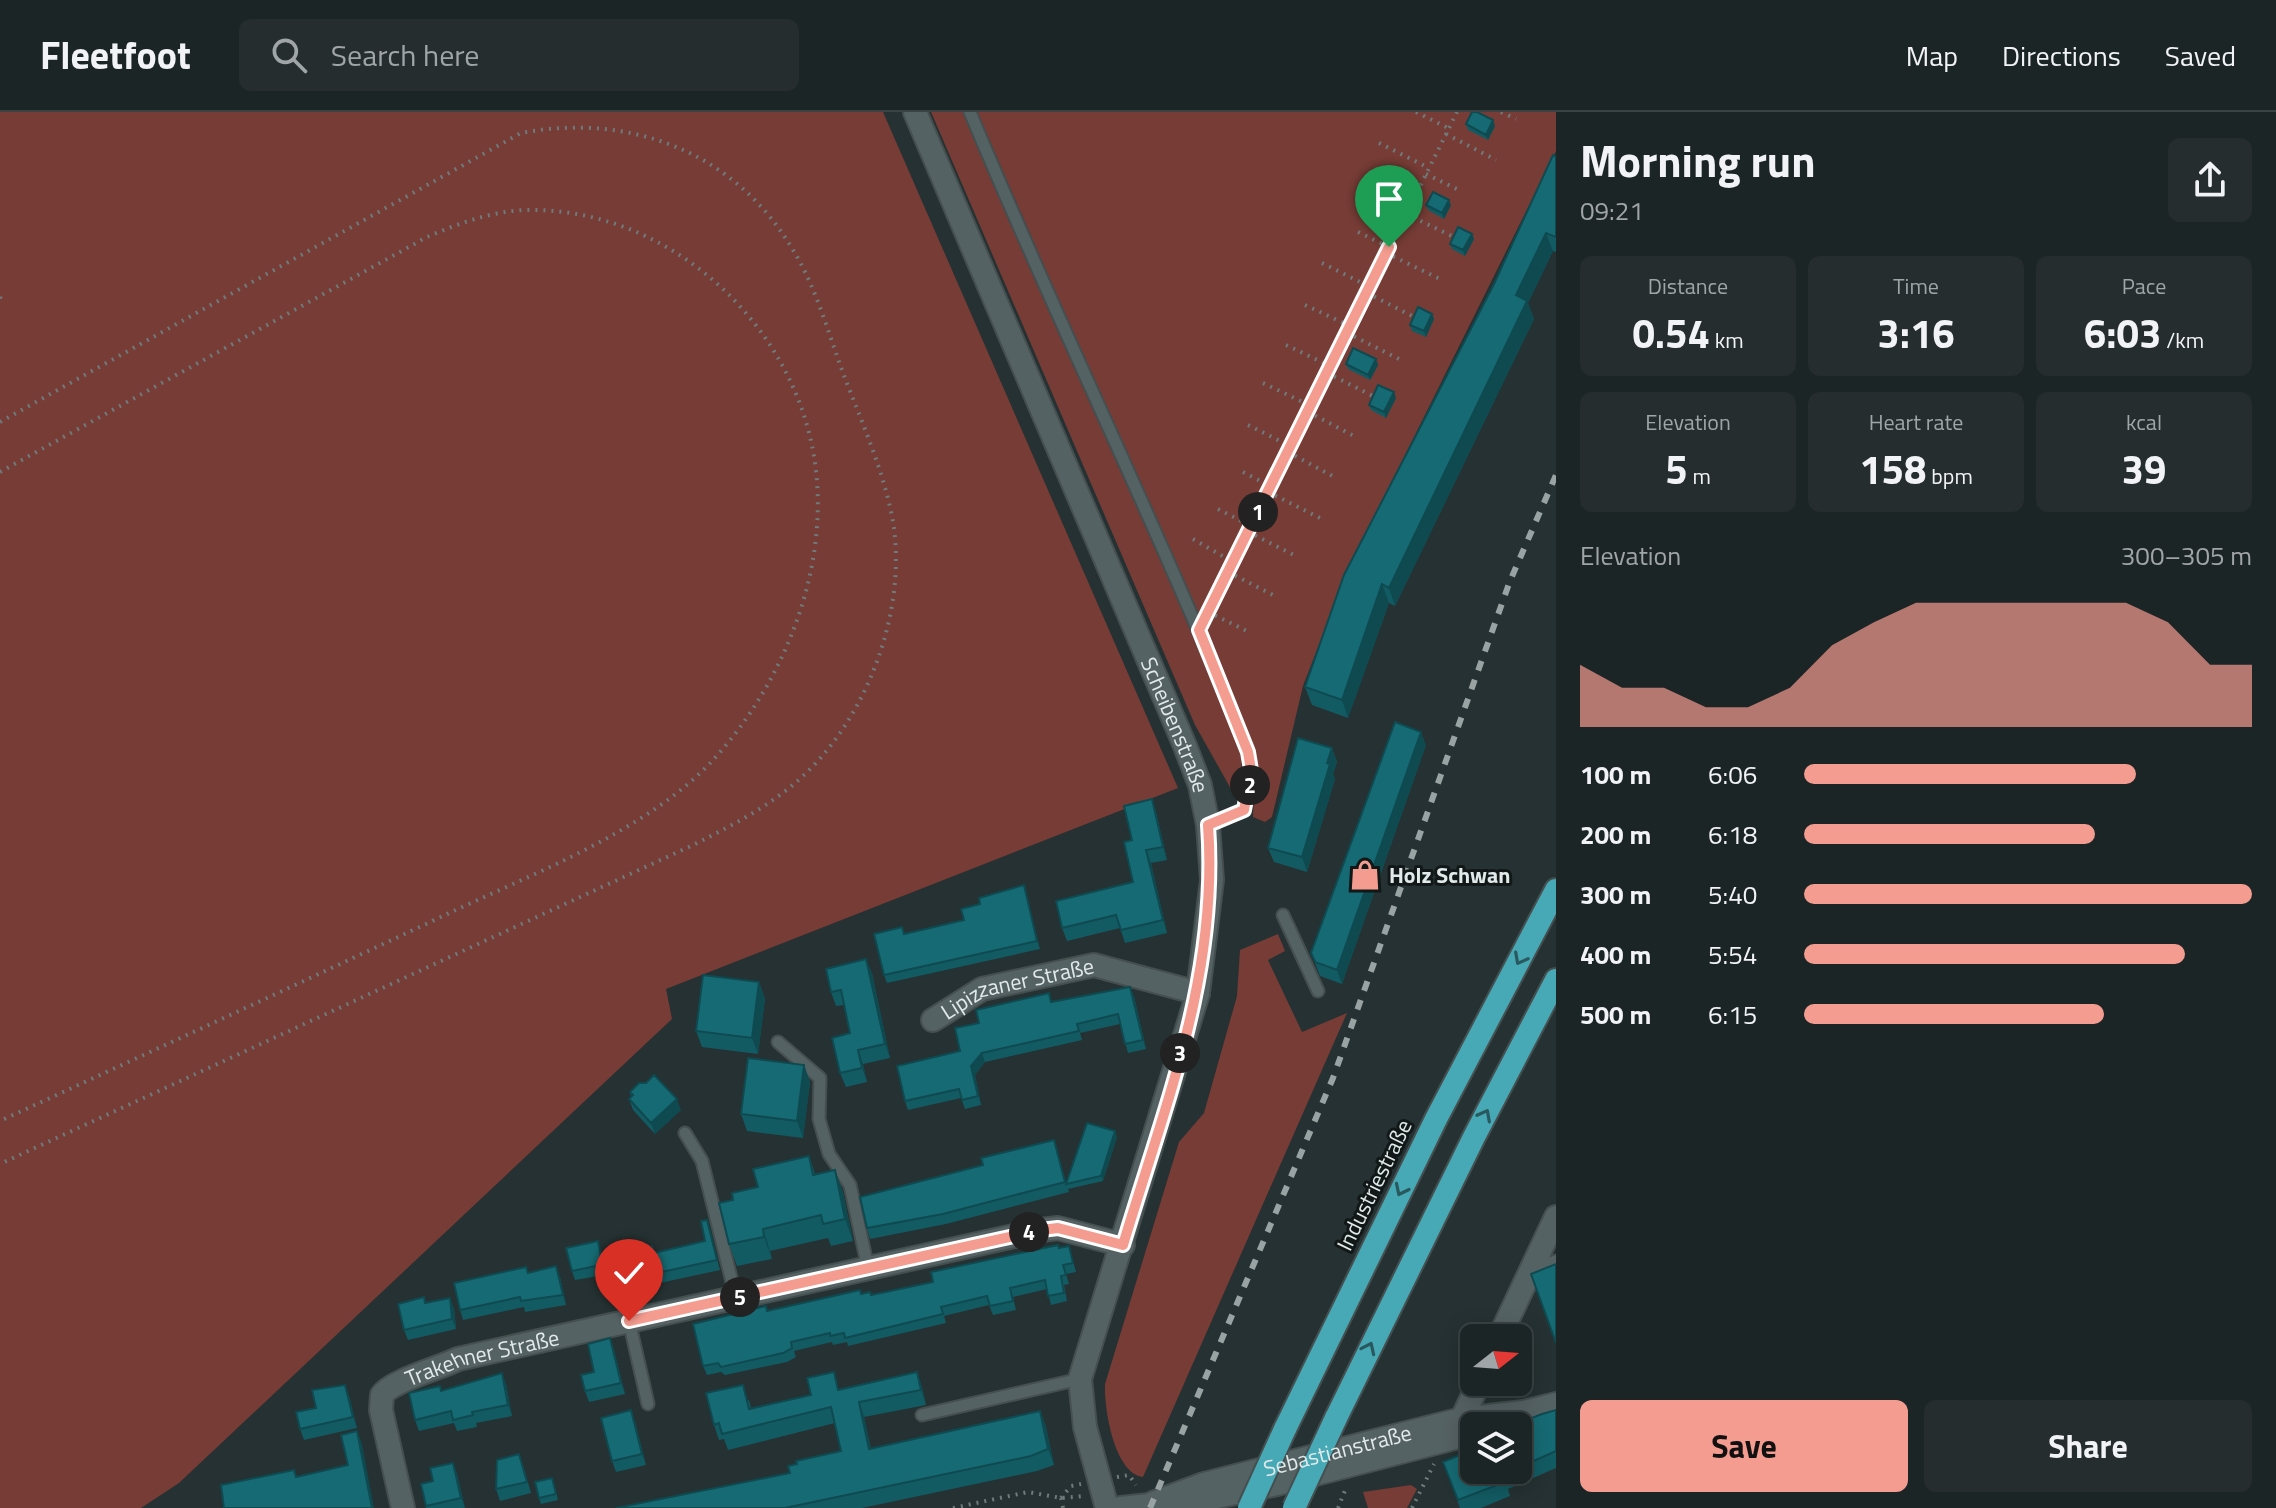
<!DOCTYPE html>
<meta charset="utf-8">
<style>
:root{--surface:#1c2526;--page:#252d2e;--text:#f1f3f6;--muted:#a0a5a7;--line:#3a4243;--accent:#f59c90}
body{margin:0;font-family:"Titillium Web",sans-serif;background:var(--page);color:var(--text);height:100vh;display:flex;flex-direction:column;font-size:30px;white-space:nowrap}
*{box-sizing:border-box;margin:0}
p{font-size:26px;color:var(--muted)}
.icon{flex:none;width:44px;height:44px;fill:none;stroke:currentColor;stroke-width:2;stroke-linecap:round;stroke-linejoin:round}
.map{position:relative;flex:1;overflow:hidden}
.sheet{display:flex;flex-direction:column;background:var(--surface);width:720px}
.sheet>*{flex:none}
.needle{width:52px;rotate:73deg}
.controls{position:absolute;left:1460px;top:1212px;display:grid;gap:16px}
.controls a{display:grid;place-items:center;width:72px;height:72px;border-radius:12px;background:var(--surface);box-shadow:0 4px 20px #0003,0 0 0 2px var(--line);font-size:40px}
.pin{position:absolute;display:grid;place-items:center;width:68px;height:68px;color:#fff;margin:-82px -34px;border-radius:50% 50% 50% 0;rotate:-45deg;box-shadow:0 0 8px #0007}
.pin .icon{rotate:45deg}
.km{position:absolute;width:40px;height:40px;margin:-20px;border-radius:50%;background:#222;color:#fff;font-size:22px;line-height:40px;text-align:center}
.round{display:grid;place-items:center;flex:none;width:84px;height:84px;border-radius:12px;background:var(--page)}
.headline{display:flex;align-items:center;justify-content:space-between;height:136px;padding:0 24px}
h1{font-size:44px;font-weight:700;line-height:60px}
.figures{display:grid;grid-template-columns:repeat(3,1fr);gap:12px;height:136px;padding:8px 24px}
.figures div{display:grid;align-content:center;border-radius:12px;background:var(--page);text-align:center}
.figures b{font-size:40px;font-weight:700}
.figures small{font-size:22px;font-weight:400}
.figures p{font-size:22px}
.chart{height:224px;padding:16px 24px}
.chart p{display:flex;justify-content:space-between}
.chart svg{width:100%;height:144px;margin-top:8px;fill:var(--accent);opacity:.7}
.action{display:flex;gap:16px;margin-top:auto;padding:16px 24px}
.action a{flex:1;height:92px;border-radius:12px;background:var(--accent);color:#111;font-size:32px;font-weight:700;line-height:92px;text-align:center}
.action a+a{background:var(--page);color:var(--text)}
ul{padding:0 24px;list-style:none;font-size:26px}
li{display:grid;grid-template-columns:128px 96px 1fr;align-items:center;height:60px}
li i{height:20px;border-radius:10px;background:var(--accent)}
header{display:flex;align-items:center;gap:48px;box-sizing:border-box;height:112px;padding:0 40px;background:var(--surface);border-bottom:2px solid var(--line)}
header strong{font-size:38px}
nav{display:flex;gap:44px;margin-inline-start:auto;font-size:28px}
.search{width:560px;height:72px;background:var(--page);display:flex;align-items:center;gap:20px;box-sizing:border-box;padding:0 28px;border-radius:12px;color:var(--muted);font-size:30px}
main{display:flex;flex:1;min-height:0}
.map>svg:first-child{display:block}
.green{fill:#763c35}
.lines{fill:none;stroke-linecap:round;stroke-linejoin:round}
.service-casing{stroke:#454f50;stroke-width:15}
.minor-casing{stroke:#454f50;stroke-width:26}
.tertiary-casing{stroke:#454f50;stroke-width:26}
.trunk-casing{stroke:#454f50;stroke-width:26}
.path{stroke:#707a7b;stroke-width:4;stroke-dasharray:2 6;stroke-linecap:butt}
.service{stroke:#556264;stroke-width:11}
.minor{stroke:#556264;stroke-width:22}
.tertiary{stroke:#556264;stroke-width:22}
.trunk{stroke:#46a9b5;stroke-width:22}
.rail{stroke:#99a3a4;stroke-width:6;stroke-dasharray:10 10;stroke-linecap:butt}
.trunk-bridge-casing{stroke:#454f50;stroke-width:26;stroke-linecap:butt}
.trunk-bridge{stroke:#46a9b5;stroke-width:22}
.wall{fill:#135b63}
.shaded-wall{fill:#0f4a50}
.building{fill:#166a73;stroke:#0f4a50;stroke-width:2}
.oneway{stroke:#29595f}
.route-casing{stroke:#fff;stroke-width:16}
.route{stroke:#f59c90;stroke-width:10}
.labels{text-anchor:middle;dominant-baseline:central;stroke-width:6;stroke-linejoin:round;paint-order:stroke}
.street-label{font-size:22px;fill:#e1e9ea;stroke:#121818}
.poi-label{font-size:22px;font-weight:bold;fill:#e1e9ea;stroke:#121818;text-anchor:start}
</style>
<header>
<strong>Fleetfoot</strong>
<div class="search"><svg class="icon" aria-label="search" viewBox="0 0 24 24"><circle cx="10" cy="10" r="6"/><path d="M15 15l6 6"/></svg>Search here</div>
<nav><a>Map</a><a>Directions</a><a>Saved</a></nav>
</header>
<main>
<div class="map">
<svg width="1556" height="1396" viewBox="0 0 1556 1396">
<rect width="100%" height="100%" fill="#253132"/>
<path class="green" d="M0 0H883L1178 676 666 877 672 907 179 1371 141 1396H0Z
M931 0H967L1241 634 1242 682 1231 677 1195 613Z
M977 0H1556V39L1347 460 1303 574 1272 705 1265 710 1253 705 1255 650 1251 633 1204 521 1209 511 1203 496 1198 507Z
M1278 822 1285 839 1268 848 1302 920 1347 901 1143 1365C1114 1361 1104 1296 1105 1272L1179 1030 1204 1001 1237 884 1240 838Z
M1411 1373 1417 1377 1407 1396H1368L1363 1380Z"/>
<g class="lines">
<g class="service-casing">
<path id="service" d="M970 0C1059 215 1163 424 1248 640L1251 658 1244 698 1208 713
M1283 803 1318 879
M778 930 820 966 819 1007 829 1042 850 1073 868 1156
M685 1021 702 1049 736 1186
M1534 1152 1542 1154 1556 1149
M629 1209 648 1292
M922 1303 1080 1267"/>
</g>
<g class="minor-casing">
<g id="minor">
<path id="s1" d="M933 908 982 877 1094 853 1198 881"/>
<path d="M1499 1226 1556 1105"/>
<path d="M1462 1307 1479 1270"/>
<path id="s2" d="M403 1396 381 1298 382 1283C391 1269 440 1256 458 1247L1041 1118 1058 1116 1123 1133"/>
</g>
</g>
<g class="tertiary-casing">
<g id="tertiary">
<path id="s3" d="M915 0 1185 634 1200 673 1208 713 1212 768 1198 881 1080 1267 1085 1315 1107 1396"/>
<path id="s4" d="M1153 1391 1204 1372 1462 1307 1524 1300 1556 1292"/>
<path d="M1121 1396 1207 1387 1277 1372 1474 1321"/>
</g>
</g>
<g class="trunk-casing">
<path id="trunk" d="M1336 1306 1474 1025 1556 868
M1285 1317 1436 1007 1556 778"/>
</g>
<path class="path" d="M1416 0 1448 16
M1501 0 1516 7
M1446 22 1496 48
M1379 31 1429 56
M1426 62 1461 79
M1359 71 1409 95
M1406 102 1452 124
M1358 120 1389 135
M1386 141 1442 168
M1322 151 1370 175
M1367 181 1414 205
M0 185 2 189
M1305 193 1350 214
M1347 221 1403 249
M1286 233 1330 254
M1327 261 1373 284
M1263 271 1311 294
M1308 300 1356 325
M0 310 521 21C631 0 736 41 793 138 816 175 828 220 843 261 861 308 882 355 892 404 910 498 865 616 789 676 759 700 725 717 691 734L0 1052
M1248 313 1290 334
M1288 340 1336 366
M0 360 427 125C460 111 494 98 530 98 670 97 796 213 815 351 830 457 784 570 714 647 647 720 531 762 443 804 296 873 148 941 0 1009
M1243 360 1270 374
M1268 380 1324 408
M1218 397 1251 414
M1248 420 1296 444
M1193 427 1233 450
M1228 460 1275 484
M1208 500 1251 521
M1207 503 1457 0
M1117 1365 1129 1363 1136 1373
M1061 1386 1071 1374 1081 1372
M1061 1386 1063 1396
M953 1396 1028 1380 1061 1386 1084 1384
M1338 1396 1346 1376
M1412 1396 1434 1352"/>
<use href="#service" class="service"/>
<use href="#minor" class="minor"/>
<use href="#tertiary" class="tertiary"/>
<use href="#trunk" class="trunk"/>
<path class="rail" d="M1150 1396 1333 966 1510 469 1556 363"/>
<g class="trunk-bridge-casing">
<path id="trunk-bridge" d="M1249 1396 1285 1317
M1294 1396 1336 1306"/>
</g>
<use href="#trunk-bridge" class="trunk-bridge"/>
</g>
<path class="wall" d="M1466 12 1495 14 1488 28 1468 18Z
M1556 45V140L1553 139 1528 191 1534 207 1395 494 1389 491 1348 606 1312 593 1305 575 1494 172Z
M1426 93H1451L1444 107 1428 98Z
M1472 122 1474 127 1465 144 1452 137 1450 132Z
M1432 202 1434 207 1426 225 1412 219 1410 213Z
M1376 247 1378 253 1370 268 1348 257 1346 252Z
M1396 286 1386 306 1371 298 1369 293Z
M1426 633 1342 872 1320 864 1311 841Z
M1332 636 1337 650 1333 662 1335 667 1307 760 1274 750 1268 736Z
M1152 687 1156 700 1167 748 1151 751 1167 821 1125 831 1120 816 1067 829 1062 816 1133 770Z
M1024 773 1040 837 887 871 884 863 902 815 904 822 964 808 980 792Z
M872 861 890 946 863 952 867 970 846 975 840 961 850 921 844 893 836 894 831 880Z
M759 870 765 887 758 942 702 935 696 919Z
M1134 884 1146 937 1128 941 1120 912 1080 921 1082 928 985 950 975 963 981 993 965 997 961 986 908 998 905 989 960 939 979 911 1052 889Z
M804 953 810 970 803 1026 747 1019 741 1002Z
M630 980 681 998 655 1022 633 998 629 987 631 985Z
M1117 1025 1103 1069 1068 1077 1067 1074 1069 1080 946 1112 870 1127 867 1116 983 1053 1054 1028 1066 1072Z
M809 1044 815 1062 835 1058 843 1080 853 1129 831 1134 828 1126 770 1139 772 1147 737 1154 729 1132 733 1088 758 1075Z
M707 1108 720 1158 609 1182 604 1163 575 1168 572 1159 601 1139 602 1145 654 1140 705 1129Z
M1069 1134 1076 1160 1066 1162 1069 1172 1064 1173 1067 1189 1051 1193 1047 1177 1013 1185 1016 1198 993 1203 989 1193 944 1204 946 1211 848 1234 847 1230 833 1233 832 1230 794 1239 796 1245 787 1250 725 1263 721 1260 707 1263 703 1254 768 1199 862 1182 871 1183 933 1170Z
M528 1160 560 1165 566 1193 525 1200 524 1195 463 1208 460 1198Z
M426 1191 454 1196 456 1217 408 1228 404 1218Z
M614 1238 625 1282 589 1290 585 1279 594 1260Z
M917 1260 922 1275 926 1293 864 1305 871 1337 1040 1299 1046 1315 1054 1353 1037 1359 862 1396H616L790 1361 797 1352 841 1339 835 1311 728 1338 724 1327 719 1328 714 1313 749 1288 751 1296Z
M506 1272 512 1304 476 1311 477 1315 457 1319 454 1311 419 1319 415 1308 442 1279Z
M349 1284 357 1316 304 1328 300 1317 316 1296Z
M1556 1298V1356L1508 1377 1510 1384 1481 1396H1460L1443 1350 1474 1358H1518V1314Z
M635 1310 646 1353 616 1360 612 1349Z
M453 1351 457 1362 465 1396H426L421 1372 433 1369Z
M523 1353 531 1381 500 1389 496 1377Z
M554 1371 558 1388 541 1392 539 1386Z"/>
<path class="shaded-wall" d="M1493 8 1495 14 1488 28 1486 23Z
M1449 88 1451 93 1444 107 1442 101Z
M1546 121 1553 139 1528 191 1534 207 1395 494 1389 476 1516 183Z
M1472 122 1474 127 1465 144 1463 138Z
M1432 202 1434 207 1426 225 1424 219Z
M1376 247 1378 253 1370 268 1368 263Z
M1394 280 1396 286 1386 306 1384 300Z
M1382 472 1389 491 1348 606 1342 588Z
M1421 620 1426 633 1342 872 1337 858Z
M1332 636 1337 650 1333 662 1335 667 1307 760 1302 745Z
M1152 687 1156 700 1167 748 1163 735Z
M1146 738 1151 751 1167 821 1163 808Z
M1024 773 1040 837 1037 829Z
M866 847 872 861 890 946 885 932Z
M759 870 765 887 758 942 752 926Z
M1130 875 1134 884 1146 937 1143 928Z
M858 938 863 952 867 970 862 956Z
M982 941 985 950 975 963 981 993 971 954Z
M804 953 810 970 803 1026 797 1009Z
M677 987 681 998 655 1022 651 1011Z
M1115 1019 1117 1025 1103 1069 1101 1064Z
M835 1058 843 1080 853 1129 845 1107Z
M763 1117 770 1139 772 1147 764 1125Z
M556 1154 560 1165 566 1193 563 1183Z
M450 1186 454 1196 456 1217 452 1207Z
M610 1226 614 1238 625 1282 621 1271Z
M917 1260 922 1275 926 1293 921 1278Z
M502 1261 506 1272 512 1304 508 1293Z
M345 1273 349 1284 357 1316 353 1305Z
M859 1290 864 1305 874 1352 869 1337Z
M631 1298 635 1310 646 1353 642 1342Z
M1040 1299 1046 1315 1054 1353 1048 1337Z
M357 1319 362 1332 374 1396H372Z
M453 1351 457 1362 465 1396 461 1386Z"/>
<path class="building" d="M1472 0H1477L1493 8 1486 23 1466 12Z
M1553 43 1556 45V125L1546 121 1516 183 1527 189 1389 476 1382 472 1342 588 1305 575 1344 463 1494 172Z
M1433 80 1449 88 1442 101 1426 93Z
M1458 115 1472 122 1463 138 1450 132Z
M1418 195 1432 202 1424 219 1410 213Z
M1353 236 1376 247 1368 263 1346 252Z
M1378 273 1394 280 1384 300 1369 293Z
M1395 610 1421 620 1337 858 1315 850 1311 841Z
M1298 626 1332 636 1327 651 1330 652 1302 745 1268 736Z
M1152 687 1163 735 1146 738 1163 808 1121 818 1116 803 1062 816 1056 789 1133 770 1124 730 1132 728 1124 694Z
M1024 773 1037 829 884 863 874 822 902 815 904 822 964 808 961 797 980 792 979 786Z
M866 847 885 932 858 938 862 956 840 961 832 926 850 921 841 878 831 880 826 857Z
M703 863 759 870 752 926 696 919Z
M1130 875 1143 928 1125 932 1118 902 1077 912 1079 919 982 941 971 954 978 984 962 988 959 977 905 989 897 954 960 939 955 916 979 911 976 898 1049 881 1051 890Z
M748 946 804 953 797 1009 741 1002Z
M654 963 677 987 651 1011 629 987 633 983 630 980 639 971H646Z
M1087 1011 1115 1019 1101 1064 1066 1072Z
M1054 1028 1065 1070 943 1102 867 1116 860 1085 983 1053 981 1046Z
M809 1044 813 1063 835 1058 845 1107 823 1112 821 1103 763 1117 764 1125 729 1132 719 1091 733 1088 732 1081 758 1075 753 1057Z
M707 1108 717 1148 606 1172 601 1153 572 1159 566 1136 598 1129 601 1146 652 1134 654 1141 705 1129 701 1109Z
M1058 1133 1059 1136 1069 1134 1073 1151 1063 1153 1066 1163 1061 1164 1064 1181 1048 1184 1045 1168 1010 1176 1013 1189 990 1194 987 1184 941 1195 943 1202 845 1226 844 1221 830 1224V1221L791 1230 792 1236 783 1241 721 1255 718 1251 703 1254 693 1212 766 1194 767 1199 860 1178 861 1182 870 1180 871 1183 933 1170 931 1160Z
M1556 1152V1231L1531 1162Z
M556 1154 563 1183 521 1189 520 1185 460 1198 454 1171 526 1155 528 1161Z
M424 1185 425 1191 450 1186 452 1207 404 1218 398 1192Z
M610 1226 621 1271 585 1279 581 1263 594 1260 588 1232Z
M834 1260 838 1278 917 1260 921 1278 859 1290 869 1337 1040 1299 1048 1337 1031 1344 785 1396H616L790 1361 788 1354 797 1352 796 1349 841 1339 831 1295 722 1322 719 1311 714 1313 706 1281 743 1273 749 1297 811 1283 807 1266Z
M502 1261 508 1293 472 1300 473 1303 453 1308 451 1299 415 1308 409 1281 440 1274 441 1279Z
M345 1273 353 1305 300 1317 296 1300 316 1296 312 1278Z
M631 1298 642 1342 612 1349 601 1306Z
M1556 1298V1339L1518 1356V1314H1511L1542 1302Z
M357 1319 372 1396H224L221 1373 294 1358 296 1365 348 1353 341 1323Z
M1474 1337V1358H1512L1502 1362 1505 1370 1458 1388 1443 1350Z
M519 1342 527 1370 496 1377 497 1348Z
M453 1351 461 1386 426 1394 421 1372 433 1369 430 1356Z
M552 1366 556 1382 539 1386 535 1370Z"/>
<defs><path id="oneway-chevron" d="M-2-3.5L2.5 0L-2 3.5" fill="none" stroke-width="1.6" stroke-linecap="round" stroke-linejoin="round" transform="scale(2)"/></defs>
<g class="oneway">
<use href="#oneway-chevron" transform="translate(1520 847) rotate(118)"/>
<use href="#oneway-chevron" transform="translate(1485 1003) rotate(-62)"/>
<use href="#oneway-chevron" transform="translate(1401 1078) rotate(116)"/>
<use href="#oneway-chevron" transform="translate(1369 1236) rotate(-65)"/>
</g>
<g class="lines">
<g class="route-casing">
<path id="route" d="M629 1209 1041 1118 1058 1116 1123 1133C1165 993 1219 862 1208 713L1244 698 1251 658 1248 640 1199 518 1389 135"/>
</g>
<use href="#route" class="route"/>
</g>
<defs>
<g id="shop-bare" transform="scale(2.4)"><path d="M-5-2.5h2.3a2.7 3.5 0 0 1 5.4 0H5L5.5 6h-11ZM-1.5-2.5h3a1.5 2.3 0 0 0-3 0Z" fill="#f59c90" stroke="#121818" stroke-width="2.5" paint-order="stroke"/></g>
</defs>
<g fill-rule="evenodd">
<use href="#shop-bare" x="1365" y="763"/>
</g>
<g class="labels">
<g class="street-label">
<text stroke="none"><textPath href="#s3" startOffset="666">Scheibenstraße</textPath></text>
<text stroke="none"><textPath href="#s1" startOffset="92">Lipizzaner Straße</textPath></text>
<text transform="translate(1374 1073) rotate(-64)">Industriestraße</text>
<text stroke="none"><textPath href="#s2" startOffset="224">Trakehner Straße</textPath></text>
<text stroke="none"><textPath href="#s4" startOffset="192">Sebastianstraße</textPath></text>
</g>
<g class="poi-label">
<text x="1389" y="763">Holz Schwan</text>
</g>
</g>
</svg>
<div class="controls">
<a><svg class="needle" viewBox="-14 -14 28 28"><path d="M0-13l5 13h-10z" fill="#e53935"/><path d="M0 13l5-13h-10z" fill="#a0a5a7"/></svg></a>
<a><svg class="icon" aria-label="layers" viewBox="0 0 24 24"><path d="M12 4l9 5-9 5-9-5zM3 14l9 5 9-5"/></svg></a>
</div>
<div class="pin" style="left:1389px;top:135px;background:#1e9e55"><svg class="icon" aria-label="arrive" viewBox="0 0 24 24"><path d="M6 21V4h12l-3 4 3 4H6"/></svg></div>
<div class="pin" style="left:629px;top:1209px;background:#d93025"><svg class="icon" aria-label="check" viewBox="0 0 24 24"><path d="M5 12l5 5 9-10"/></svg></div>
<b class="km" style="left:1258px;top:400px">1</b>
<b class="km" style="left:1250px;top:673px">2</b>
<b class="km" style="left:1180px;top:941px">3</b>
<b class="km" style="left:1029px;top:1120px">4</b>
<b class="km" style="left:740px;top:1185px">5</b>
</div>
<section class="sheet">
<div class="headline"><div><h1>Morning run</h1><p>09:21</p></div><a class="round"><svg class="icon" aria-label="share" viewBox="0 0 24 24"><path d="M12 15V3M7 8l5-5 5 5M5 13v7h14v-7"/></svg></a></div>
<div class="figures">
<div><p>Distance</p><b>0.54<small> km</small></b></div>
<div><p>Time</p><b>3:16</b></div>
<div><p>Pace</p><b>6:03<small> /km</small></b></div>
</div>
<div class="figures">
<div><p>Elevation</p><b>5<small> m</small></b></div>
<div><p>Heart rate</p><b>158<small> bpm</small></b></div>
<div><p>kcal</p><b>39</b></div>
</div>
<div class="chart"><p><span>Elevation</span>300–305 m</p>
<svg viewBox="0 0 160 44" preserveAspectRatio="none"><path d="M0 44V25L10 32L20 32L30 38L40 38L50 32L60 19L70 12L80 6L90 6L100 6L110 6L120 6L130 6L140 12L150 25L160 25V44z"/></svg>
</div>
<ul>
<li><b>100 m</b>6:06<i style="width:74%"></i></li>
<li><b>200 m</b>6:18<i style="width:65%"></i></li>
<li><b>300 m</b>5:40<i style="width:100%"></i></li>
<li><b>400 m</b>5:54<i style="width:85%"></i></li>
<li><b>500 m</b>6:15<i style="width:67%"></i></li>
</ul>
<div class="action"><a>Save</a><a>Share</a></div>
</section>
</main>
